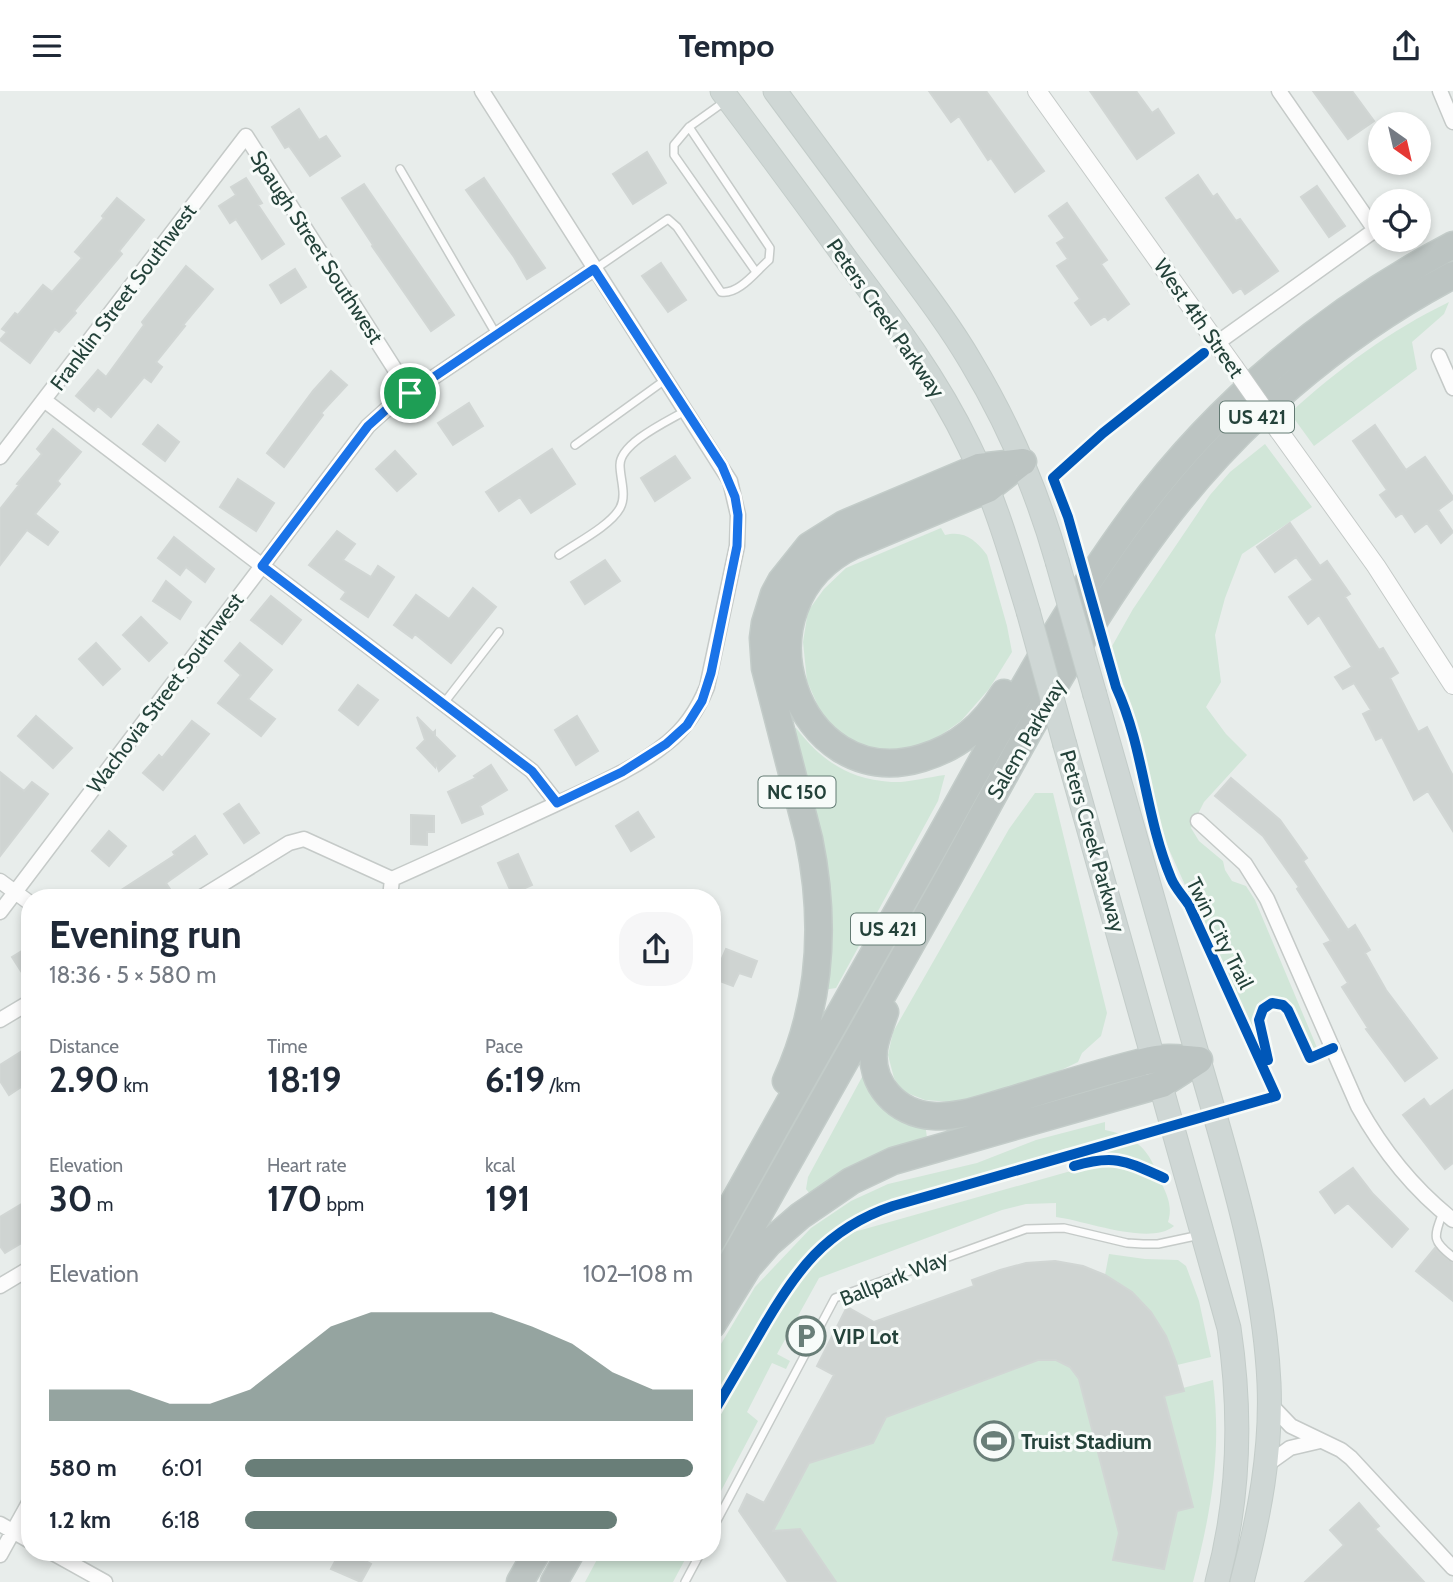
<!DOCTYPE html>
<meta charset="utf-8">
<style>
:root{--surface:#fff;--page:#f6f6f7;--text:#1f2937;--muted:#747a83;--accent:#697e78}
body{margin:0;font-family:Cabin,sans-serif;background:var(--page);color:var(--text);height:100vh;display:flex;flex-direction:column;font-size:26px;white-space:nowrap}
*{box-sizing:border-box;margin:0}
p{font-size:23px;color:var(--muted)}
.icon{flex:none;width:38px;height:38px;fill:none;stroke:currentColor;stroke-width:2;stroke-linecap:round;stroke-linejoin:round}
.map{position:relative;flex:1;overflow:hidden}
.panel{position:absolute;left:21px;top:798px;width:700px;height:672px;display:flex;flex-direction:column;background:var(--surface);border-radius:28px;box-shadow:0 4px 10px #0003}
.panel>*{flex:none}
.needle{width:46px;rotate:146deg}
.tools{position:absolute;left:1368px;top:21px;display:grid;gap:14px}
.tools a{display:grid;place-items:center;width:63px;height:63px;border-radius:50%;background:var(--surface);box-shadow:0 4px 10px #0003;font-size:35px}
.pin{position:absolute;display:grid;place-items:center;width:60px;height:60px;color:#fff;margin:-30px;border:4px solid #fff;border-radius:50%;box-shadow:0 2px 7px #0007}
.round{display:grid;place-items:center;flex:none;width:74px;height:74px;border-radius:28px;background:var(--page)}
.summary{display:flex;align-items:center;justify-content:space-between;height:119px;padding:0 28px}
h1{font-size:38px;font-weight:700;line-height:52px}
.figures{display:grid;grid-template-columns:repeat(3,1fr);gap:10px;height:119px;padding:7px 28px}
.figures div{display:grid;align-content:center}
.figures b{font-size:35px;font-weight:700}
.figures small{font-size:19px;font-weight:400}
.figures p{font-size:19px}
.chart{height:196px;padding:14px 28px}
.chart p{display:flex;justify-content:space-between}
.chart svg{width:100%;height:126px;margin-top:7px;fill:var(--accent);opacity:.7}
ul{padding:0 28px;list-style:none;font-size:23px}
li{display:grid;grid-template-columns:112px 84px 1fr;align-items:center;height:52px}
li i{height:18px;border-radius:9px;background:var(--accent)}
header{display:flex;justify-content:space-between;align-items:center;height:91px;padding:0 28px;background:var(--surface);font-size:32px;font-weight:700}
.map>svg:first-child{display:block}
.green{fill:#d1e6d8}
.building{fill:#cfd4d2;stroke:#d1d6d4;stroke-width:2}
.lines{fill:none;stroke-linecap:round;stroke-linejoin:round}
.service-casing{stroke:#c5cac8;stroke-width:10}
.minor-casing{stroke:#c5cac8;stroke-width:17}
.tertiary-casing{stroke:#c5cac8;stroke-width:20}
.primary-casing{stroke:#c3ccc9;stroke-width:25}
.motorway-casing{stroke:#c3ccc9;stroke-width:29}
.service{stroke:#fcfcfc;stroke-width:7}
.minor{stroke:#fcfcfc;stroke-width:14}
.tertiary{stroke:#fcfcfc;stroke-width:18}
.primary{stroke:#cfd7d5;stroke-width:23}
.motorway{stroke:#bcc4c2;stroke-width:26}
.tertiary-bridge-casing{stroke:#c5cac8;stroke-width:20;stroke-linecap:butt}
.primary-bridge-casing{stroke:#c3ccc9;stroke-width:25;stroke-linecap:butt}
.tertiary-bridge{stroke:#fcfcfc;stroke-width:18}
.primary-bridge{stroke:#cfd7d5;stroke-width:23}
.cycleway-casing{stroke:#f7fbf9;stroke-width:15}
.cycleway{stroke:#0057b8;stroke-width:10}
.route-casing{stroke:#fff;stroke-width:14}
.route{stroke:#1a73e8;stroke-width:9}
.labels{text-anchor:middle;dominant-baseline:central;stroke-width:6;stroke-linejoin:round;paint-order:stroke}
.shield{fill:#f7fbf9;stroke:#637a73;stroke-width:2}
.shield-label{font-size:19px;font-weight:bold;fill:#24423a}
.street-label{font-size:21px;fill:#24423a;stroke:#f7fbf9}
.poi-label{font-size:21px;font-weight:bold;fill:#24423a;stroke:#f7fbf9;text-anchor:start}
</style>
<header><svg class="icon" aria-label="menu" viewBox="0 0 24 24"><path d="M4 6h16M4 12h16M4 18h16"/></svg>Tempo<svg class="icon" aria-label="share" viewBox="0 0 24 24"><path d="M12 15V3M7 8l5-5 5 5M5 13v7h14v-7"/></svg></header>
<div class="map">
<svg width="1453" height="1491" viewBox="0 0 1453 1491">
<rect width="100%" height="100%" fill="#e8edeb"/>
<path class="green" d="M1449 211 1444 223 1412 251 1417 278 1314 355 1290 322C1338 278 1391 239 1449 211Z
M1265 353 1312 416 1242 463 1225 507 1215 544 1221 591 1206 616 1226 643 1247 664 1204 711 1191 737 1199 750 1223 770 1225 779 1232 790 1246 795 1255 809 1318 959 1312 962 1290 912C1276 906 1269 907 1258 916L1257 953 1157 732 1147 699 1141 653 1131 618 1121 594 1111 557 1133 518 1210 404 1230 381Z
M941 437 945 444C964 439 976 449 987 464L1007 535 1012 561 989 598 961 630 934 649 901 662 874 659 844 646 821 622 807 590 803 551 808 520 824 498 846 477Z
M796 637C822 670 848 688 891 691 908 692 928 686 945 684L938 710 836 897 823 899 788 638Z
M1035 702H1053L1107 922 1101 945 1082 962 1078 971 1051 984 995 1003 951 1011 925 1009 902 1000 894 987 888 964 893 941 1009 738Z
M868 975 925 1032 927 1047 855 1073 810 1103 806 1098 808 1086Z
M1105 1031V1039C1129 1044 1145 1053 1155 1077 1127 1063 1103 1063 1073 1071L1067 1057 844 1132 847 1143 1092 1074H1120L1160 1089C1167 1104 1173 1115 1168 1131L1174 1135C1150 1155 1087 1130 1056 1126V1112L1026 1113 1002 1119 819 1187 777 1263 790 1270 786 1278 772 1272 747 1321 758 1330 712 1417V1268L755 1196 811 1137 851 1110 888 1093 977 1072 1036 1049Z
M1109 1163 1145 1168 1178 1169 1186 1175 1199 1210 1211 1266 1177 1274 1183 1297 1213 1289C1222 1362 1211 1421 1193 1491H788L750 1437 834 1284 817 1275 847 1216 865 1226 861 1235 974 1195 972 1189C1022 1171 1055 1163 1105 1184Z
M601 1461H689L673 1491H585Z"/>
<path class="building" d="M929 0H986L1044 80 1015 101 991 67 988 69 959 25 951 31Z
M1090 0H1136L1152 22 1158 18 1174 42 1137 68Z
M1313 0H1352L1374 30 1348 48Z
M299 18 319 49 326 45 340 65 310 85 289 55 285 57 272 36Z
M647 61 666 92 633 113 613 83Z
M1198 84 1213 106 1217 103 1236 130 1240 128 1278 180 1245 203 1241 197 1233 202 1166 107Z
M246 87 262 112 258 114 284 153 262 168 236 128 230 132 219 115 236 104 231 96Z
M484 87 545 177 527 188 514 166 466 99Z
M364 93 454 224 431 240 372 155 373 154 342 107Z
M1317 95 1345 135 1329 146 1301 106Z
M117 107 144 129 119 160 122 163 74 220 76 222 59 241 55 238 30 272 0 249 7 241 2 238 15 222 18 224 43 194 52 201 82 167 75 161 104 127 102 125Z
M1067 112 1107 169 1101 173 1129 213 1108 229 1105 225 1091 234 1075 212 1080 208 1057 175 1068 168 1057 152 1065 147 1049 125Z
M661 172 686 209 668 221 642 185Z
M186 175 213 198 183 234 185 235 156 271 162 276 151 291 144 286 111 326 98 315 94 320 76 305 98 279 106 286 144 234 142 231Z
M295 178 306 196 281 212 270 194Z
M331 280 347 294 321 322 323 324 284 376 267 362 313 300Z
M469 312 483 335 453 354 438 332Z
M158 334 179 351 165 370 143 353Z
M1375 334 1406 379 1425 366 1453 406V408L1438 419 1453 441 1441 452 1427 432 1415 441 1402 422 1396 426 1380 404 1387 399 1353 350Z
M53 338 81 361 57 390 60 393 35 423 58 441 48 454 27 439 0 474V418L19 394 17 393 42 363 37 358Z
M552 358 575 393 531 422 520 406 499 420 486 401Z
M395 360 416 383 397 400 376 378Z
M675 365 690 387 655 410 641 387Z
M238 388 274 412 256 440 220 416Z
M1290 432 1320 475 1327 470 1350 503 1345 506 1379 559 1383 557 1398 582 1390 587 1418 641 1427 636 1453 685V740L1428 700 1414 709 1382 646 1376 649 1363 623 1371 619 1354 592 1343 598 1335 586 1352 576 1319 524 1308 533 1289 506 1313 489 1296 466 1275 481 1257 456Z
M337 440 355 453 343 469 371 486 378 475 394 486 368 526 341 508 346 501 309 474Z
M174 446 214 478 205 491 186 476 180 484 158 467Z
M605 469 620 490 585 513 571 491Z
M166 490 191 511 180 528 153 510Z
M473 497 496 516 451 572 415 543 412 547 394 534 416 504 449 528Z
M271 505 301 529 282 553 251 529Z
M141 526 167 552 149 570 123 544Z
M96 552 120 578 103 594 79 568Z
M240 552 272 579 248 608 275 628 261 645 218 612 241 584 225 570Z
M358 594 378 609 358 634 339 619Z
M36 625 72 657 53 677 18 645Z
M577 625 598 660 576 674 555 639Z
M417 626 433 642 435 640V645L455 665 439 680 435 670V676L417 657 425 649Z
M192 630 209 643 163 699 143 682 159 664 162 667Z
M491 674 507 699 480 715 483 723 462 732 448 701 476 687 474 685Z
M0 681 24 700 32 691 48 703 0 765Z
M1231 687 1280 729 1307 767 1303 770 1348 839 1355 834 1370 859 1365 862 1386 899 1437 967 1405 990 1366 938 1368 937 1342 896 1348 892 1324 853 1331 850 1297 798 1299 796 1263 745 1215 705Z
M239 713 259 742 244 752 224 723Z
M638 721 654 746 631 760 616 735Z
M411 724 434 725V741H427V754L411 753Z
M109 740 126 755 109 775 92 760Z
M195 745 207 763 166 792 170 798 157 807H109L175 764 173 761Z
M518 763 532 794 512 803 498 772Z
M30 855V894L12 866Z
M726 858 757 870 751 886 739 882 733 895 712 887V869L720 872Z
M30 955V990L9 1004 0 990V974Z
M1453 999V1072L1445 1078 1403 1024 1424 1008 1430 1016Z
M1353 1077 1373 1103 1408 1138 1392 1156 1348 1112 1335 1122 1320 1101Z
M30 1108V1147L5 1162 0 1155V1126Z
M1435 1157 1453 1172V1210L1416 1180Z
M1055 1170 1083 1175 1105 1184 1132 1201 1151 1221 1166 1245 1176 1271 1184 1300 1164 1305 1193 1416 1177 1420 1164 1478 1113 1469 1119 1442 1079 1288 1070 1276 1056 1269H1038L886 1326 873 1352 809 1372 773 1440 800 1438 836 1491H788L739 1420 747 1403 764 1412 834 1284 817 1275 847 1216 874 1231 974 1195 972 1189 1000 1179 1026 1172Z
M1359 1412 1379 1435 1375 1438 1424 1491H1305L1344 1454 1330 1439Z
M340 1461H349L371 1473 361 1491 331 1478Z"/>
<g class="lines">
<g class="service-casing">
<path id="service" d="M689 36 674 54V64L756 181
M400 78 496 243
M595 178 668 128 677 136 721 201C739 204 756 180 769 169L770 157 689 36 724 11
M575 354 665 289
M559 464C576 452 610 435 620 417 627 404 620 388 620 374 620 352 668 330 685 320
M444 612 499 541
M1443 1121C1434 1146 1431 1149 1453 1166
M712 1439 835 1207 1026 1138 1064 1137 1127 1152 1143 1153H1158L1200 1144
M685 1491 701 1461"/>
</g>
<g class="minor-casing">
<path id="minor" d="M1440 0 1453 31
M1217 252 1375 139 1279 0
M1439 265 1453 297
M44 309 532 680 557 712
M0 366 246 45 410 302
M1198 730 1245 773 1267 808 1358 1015C1383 1060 1412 1097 1453 1129
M0 790 30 812
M200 807 289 752 304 748 392 788C446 764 500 739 554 714 592 696 634 679 667 652 686 637 698 618 707 596L737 455 738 424 730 390 482 0
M390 807 392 788
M0 821 368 335 388 317 594 178
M0 929 30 911
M0 1195 30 1177
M1269 1312 1291 1335 1341 1359 1351 1367 1453 1477
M1265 1375 1290 1357 1320 1350
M0 1433 30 1450
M51 1461 105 1491
M0 1464 30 1410"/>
</g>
<g class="tertiary-casing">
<path id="tertiary" d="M1037 0 1234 276
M1279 340 1376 475 1453 594"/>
</g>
<g class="primary-casing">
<path id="primary" d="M722 0C765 57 807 114 849 172 893 230 937 288 969 355 995 408 1011 464 1028 520
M775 0C813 51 851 102 889 154 917 192 947 230 971 271 1009 334 1037 400 1057 470
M1095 604C1130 724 1164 845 1198 966 1228 1069 1264 1184 1269 1292 1272 1360 1259 1426 1242 1491
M1065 654 1229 1237C1242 1323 1240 1406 1217 1491"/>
</g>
<g class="motorway-casing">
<path id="motorway" d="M1004 602C984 634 959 656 922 667 796 705 730 513 854 454L988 398 1022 371
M885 921C881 933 876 945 874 957 869 993 897 1023 933 1025 960 1027 986 1016 1012 1009 1058 995 1104 980 1151 969 1165 965 1184 968 1199 969
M786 990C822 912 826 831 809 748L765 577 763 547 765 532 774 503 781 490 809 455 844 433 979 376 1023 371
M712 1150C785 1019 859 888 933 758 997 644 1058 527 1136 422 1219 310 1330 219 1453 154
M712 1206C790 1067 868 929 946 791 1012 671 1075 548 1157 438 1235 333 1338 245 1453 184
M712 1234 748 1176 769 1152 800 1125 851 1090 893 1070 1162 993 1199 969
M520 1491 537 1461
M554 1491 571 1461"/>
</g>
<use href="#service" class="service"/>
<use href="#minor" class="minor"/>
<use href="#tertiary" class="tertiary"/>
<use href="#primary" class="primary"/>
<use href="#motorway" class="motorway"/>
<g class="tertiary-bridge-casing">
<path id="tertiary-bridge" d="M1234 276 1279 340"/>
</g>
<g class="primary-bridge-casing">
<path id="primary-bridge" d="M1057 470 1095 604
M1028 520 1065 654"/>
</g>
<use href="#tertiary-bridge" class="tertiary-bridge"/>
<use href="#primary-bridge" class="primary-bridge"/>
<g class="cycleway-casing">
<path id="cycleway" d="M1268 969 1259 929 1263 918 1272 912 1283 914 1288 919 1310 967 1333 957
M1074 1075C1115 1063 1126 1070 1164 1087
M712 1324C728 1296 745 1268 761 1240 795 1181 825 1138 893 1115L1276 1005 1189 814C1183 805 1175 797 1171 787 1145 725 1144 657 1116 596L1068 426 1053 387 1103 342 1204 262"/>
</g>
<use href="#cycleway" class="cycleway"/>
</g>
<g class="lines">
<g class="route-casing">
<path id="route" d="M594 178 722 375 735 406 738 424 737 455 711 582 702 610 687 634 666 653 622 681 557 712 532 680 262 475 368 335 388 317Z"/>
</g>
<use href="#route" class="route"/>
</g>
<defs>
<g id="parking-ring" transform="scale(2.0125)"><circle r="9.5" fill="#f7fbf9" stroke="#697e78" stroke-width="1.5"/><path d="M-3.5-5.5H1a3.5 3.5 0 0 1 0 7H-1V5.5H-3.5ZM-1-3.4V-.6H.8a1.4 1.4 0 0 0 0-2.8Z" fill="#697e78"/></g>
<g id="stadium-ring" transform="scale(2.0125)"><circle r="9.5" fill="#f7fbf9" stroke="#697e78" stroke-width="1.5"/><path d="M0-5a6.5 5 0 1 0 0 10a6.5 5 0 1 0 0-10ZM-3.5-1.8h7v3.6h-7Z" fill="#697e78"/></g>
</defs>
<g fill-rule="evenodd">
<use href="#parking-ring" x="806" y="1245"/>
<use href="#stadium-ring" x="994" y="1350"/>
</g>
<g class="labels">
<g class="shield">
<rect x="1220" y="310.5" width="74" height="31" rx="5"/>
<rect x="758.5" y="685.5" width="77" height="31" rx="5"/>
<rect x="851" y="822.5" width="74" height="31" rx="5"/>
</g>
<g class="shield-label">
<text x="1257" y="326">US 421</text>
<text x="797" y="701">NC 150</text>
<text x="888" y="838">US 421</text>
</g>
<g class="street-label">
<text transform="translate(317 156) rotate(57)">Spaugh Street Southwest</text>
<text transform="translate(123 206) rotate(-53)">Franklin Street Southwest</text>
<text transform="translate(886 227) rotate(55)">Peters Creek Parkway</text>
<text transform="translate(1199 227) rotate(55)">West 4th Street</text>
<text transform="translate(165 602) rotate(-53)">Wachovia Street Southwest</text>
<text transform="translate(1026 648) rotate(-60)">Salem Parkway</text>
<text transform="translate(1093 750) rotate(74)">Peters Creek Parkway</text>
<text transform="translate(1220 842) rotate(63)">Twin City Trail</text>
<text transform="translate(894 1187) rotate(-22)">Ballpark Way</text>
</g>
<g class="poi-label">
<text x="833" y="1245">VIP Lot</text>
<text x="1021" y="1350">Truist Stadium</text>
</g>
</g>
</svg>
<div class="tools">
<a><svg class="needle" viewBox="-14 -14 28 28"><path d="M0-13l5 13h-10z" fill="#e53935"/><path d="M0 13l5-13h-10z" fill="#747a83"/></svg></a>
<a><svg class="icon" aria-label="locate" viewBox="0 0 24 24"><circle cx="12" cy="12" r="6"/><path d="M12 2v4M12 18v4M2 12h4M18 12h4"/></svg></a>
</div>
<div class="pin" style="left:410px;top:302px;background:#1e9e55"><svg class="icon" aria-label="arrive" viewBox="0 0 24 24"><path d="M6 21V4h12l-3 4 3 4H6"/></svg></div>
<section class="panel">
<div class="summary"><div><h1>Evening run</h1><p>18:36 · 5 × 580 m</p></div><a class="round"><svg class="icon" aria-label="share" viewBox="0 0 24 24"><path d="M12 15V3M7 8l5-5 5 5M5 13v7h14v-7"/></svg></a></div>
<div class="figures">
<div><p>Distance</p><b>2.90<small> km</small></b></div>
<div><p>Time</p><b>18:19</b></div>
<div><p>Pace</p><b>6:19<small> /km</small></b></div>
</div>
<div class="figures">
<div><p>Elevation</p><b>30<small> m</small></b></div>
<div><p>Heart rate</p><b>170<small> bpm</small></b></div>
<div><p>kcal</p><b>191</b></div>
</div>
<div class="chart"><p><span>Elevation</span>102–108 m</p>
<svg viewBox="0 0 160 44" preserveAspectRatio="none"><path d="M0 44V33L10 33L20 33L30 38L40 38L50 33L60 22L70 11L80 6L90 6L100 6L110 6L120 11L130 17L140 27L150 33L160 33V44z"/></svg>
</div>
<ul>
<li><b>580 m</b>6:01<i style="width:100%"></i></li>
<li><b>1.2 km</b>6:18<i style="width:83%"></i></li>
</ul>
</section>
</div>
